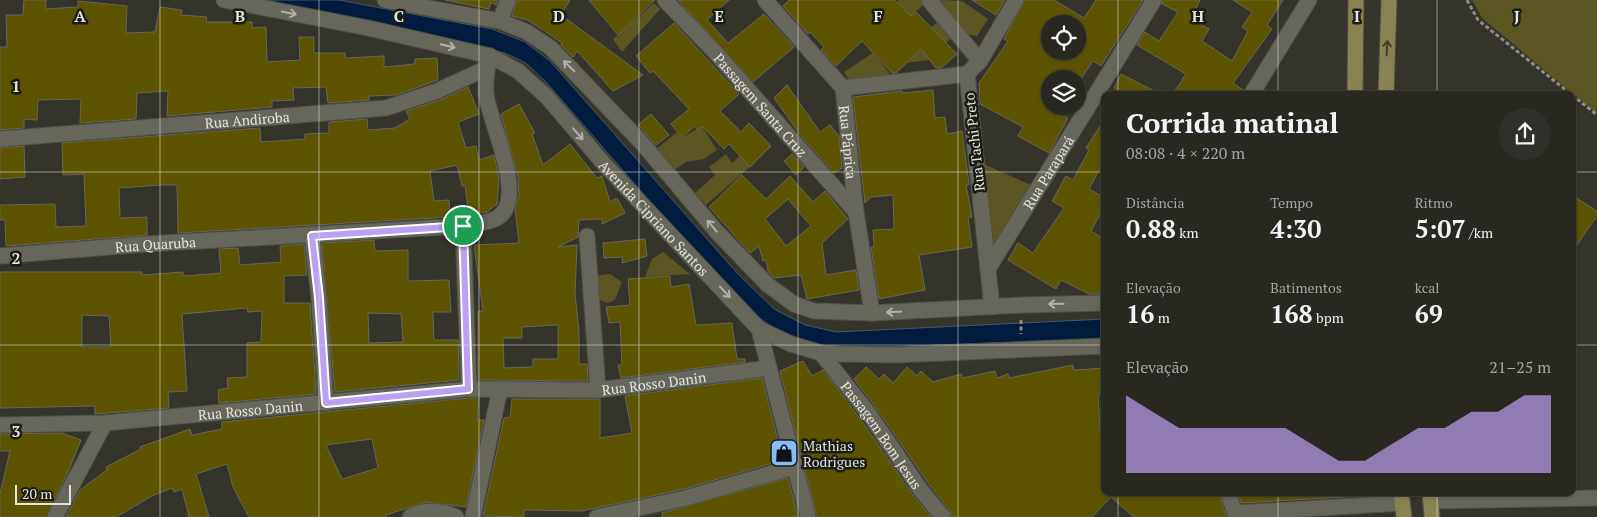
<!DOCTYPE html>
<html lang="pt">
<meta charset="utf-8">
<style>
:root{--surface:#282720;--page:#302f29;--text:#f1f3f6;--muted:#a5a5a5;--line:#44443e;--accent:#bca0f2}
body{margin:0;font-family:"PT Serif",serif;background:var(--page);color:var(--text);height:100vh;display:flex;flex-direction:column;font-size:19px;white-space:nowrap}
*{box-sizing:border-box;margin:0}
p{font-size:16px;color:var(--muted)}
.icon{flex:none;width:28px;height:28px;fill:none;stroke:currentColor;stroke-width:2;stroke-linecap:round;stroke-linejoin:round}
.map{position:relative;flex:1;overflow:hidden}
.side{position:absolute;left:1101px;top:91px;width:475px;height:405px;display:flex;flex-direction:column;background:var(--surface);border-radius:10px;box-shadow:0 1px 4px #0004,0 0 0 1px var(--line)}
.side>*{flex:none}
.buttons{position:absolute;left:1041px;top:15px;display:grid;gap:10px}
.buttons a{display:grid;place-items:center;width:45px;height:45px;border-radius:50%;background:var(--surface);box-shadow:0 1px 4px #0004,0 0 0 1px var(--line);font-size:25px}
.scale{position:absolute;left:15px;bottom:12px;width:56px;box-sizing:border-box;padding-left:5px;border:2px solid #e4e3dd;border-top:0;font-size:14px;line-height:18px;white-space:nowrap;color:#e4e3dd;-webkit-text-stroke:4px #1c1c17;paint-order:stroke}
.pin{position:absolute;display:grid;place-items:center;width:42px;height:42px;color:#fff;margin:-21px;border:2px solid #fff;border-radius:50%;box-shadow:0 1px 5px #0007}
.round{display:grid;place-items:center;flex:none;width:52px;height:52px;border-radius:26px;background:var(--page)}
.head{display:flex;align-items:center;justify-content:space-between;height:85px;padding:0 25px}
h1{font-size:28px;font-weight:700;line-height:38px}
.metrics{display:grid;grid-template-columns:repeat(3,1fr);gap:8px;height:85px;padding:5px 25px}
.metrics div{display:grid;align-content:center}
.metrics b{font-size:25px;font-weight:700}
.metrics small{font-size:14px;font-weight:400}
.metrics p{font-size:14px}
.chart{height:140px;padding:10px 25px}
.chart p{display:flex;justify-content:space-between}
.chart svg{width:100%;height:90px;margin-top:5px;fill:var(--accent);opacity:.7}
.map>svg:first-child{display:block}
.green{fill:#5c5623}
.water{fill:#001d3f;stroke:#44586e}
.building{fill:#5d5400;stroke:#68675d;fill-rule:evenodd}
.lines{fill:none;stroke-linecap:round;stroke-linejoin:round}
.minor-casing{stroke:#515048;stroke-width:17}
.major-casing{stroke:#515048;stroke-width:17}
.path{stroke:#8c8b84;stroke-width:3;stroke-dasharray:4 2.5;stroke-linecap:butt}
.minor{stroke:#67665b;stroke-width:15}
.major{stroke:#898351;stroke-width:15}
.oneway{stroke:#b2b1a9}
.oneway2{stroke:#42402b}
.route-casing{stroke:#fff;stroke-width:10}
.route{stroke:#bca0f2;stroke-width:6}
.grid{fill:none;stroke:#e4e3dd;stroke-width:1;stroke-opacity:0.55}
.labels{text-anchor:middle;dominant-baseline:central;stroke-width:5;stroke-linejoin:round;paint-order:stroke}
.street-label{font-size:14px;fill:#e4e3dd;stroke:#1c1c17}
.poi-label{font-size:14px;fill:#e4e3dd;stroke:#1c1c17;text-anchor:start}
.grid-label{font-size:16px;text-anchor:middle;font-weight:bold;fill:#e4e3dd;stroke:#1c1c17;stroke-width:5;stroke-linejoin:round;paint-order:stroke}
</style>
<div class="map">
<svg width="1597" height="517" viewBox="0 0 1597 517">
<rect width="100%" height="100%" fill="#35342b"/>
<path class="green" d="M898 0H926L927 2 913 14 909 25 898 8Z
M940 0 962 1 988 19 977 36 964 34Z
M1472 0H1597V114L1482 18Z
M654 3 660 9 622 52 613 39Z
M940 20 952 37 930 60 904 63 926 31Z
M873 53 892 76 850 83 844 72Z
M702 126 717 150 704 159 686 162 672 172 654 151 677 132 683 137Z
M726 154 732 163 740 156 750 167 706 205 695 193 715 175 709 167Z
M981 163 1033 186 990 259Z
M663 252 690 274 645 277 652 259Z
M610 274 622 282 615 300 607 303 598 299 595 276Z"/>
<path class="water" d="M253 0H339L492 29 525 42 550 61 737 273 774 309 805 325 836 332 1105 319V339L851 348 806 344 778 331 758 317 667 221 546 82 526 63 505 53Z"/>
<path class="building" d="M24 0H46V9L78 7V1L127 6 126 33 155 32 160 7 182 10 181 15 207 17 206 22H252V28L266 27 267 62 300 60 299 37H314V53H345V58L384 56V67L415 64V59L437 58 438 80 396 95 369 96V100L328 103 326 87 293 88 294 100 272 101V107L167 116 168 91 137 93 136 119 80 123 81 99 38 100 37 120 24 119V128L0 130V47H7L6 15H23Z
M445 0H498L496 5 491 2 489 9Z
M517 0H570L561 15 643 75 613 91 577 51 573 57 561 45 562 43 540 28 527 20 512 16Z
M589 0H655L618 35Z
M678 0H729L707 20 728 43 764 14 794 47 753 82Z
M789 0H895L911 16 916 12 957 54 941 68H936L921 49 896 73H892L862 41 836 66 821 50 824 47 810 32 808 34 783 6Z
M972 0H1005L996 15Z
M1025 0H1054L1084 18 1096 0H1143L1101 66 1093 61 1078 83V79H1050V106H1071L1064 116 1068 118 1049 153 1018 136 1023 127 980 104 979 83 1008 41 1004 39ZM1050 24H1080L1078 28 1088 34 1073 60 1059 51H1050Z
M1163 0H1200L1191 19 1209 29 1202 41 1232 61 1248 31 1242 27 1252 12 1233 0H1283L1267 25 1272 29 1233 83 1243 90 1242 95H1172L1186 74 1137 45 1145 32 1159 41 1178 12 1162 4Z
M674 23 739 94 720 111 741 132 749 123 771 146 750 167 729 144 724 149 702 126 698 130 695 126 682 137 671 124 689 109 653 71 650 73 636 56Z
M1121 74 1162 95H1115L1118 90 1114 88Z
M787 85 820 132 830 125 839 136 842 168 834 173 802 137 774 98Z
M468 87 479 114 458 122 466 148 476 146 479 160 494 155 499 179 497 204 487 212 469 214 465 186H462L457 165 430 171 434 201 449 200 450 217 178 233 177 185H160L119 188 120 218 147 217V235L6 246 5 220H0V205L55 204 56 227 86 226 84 174 63 175 62 143 260 128 261 142 305 139V134L329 133V122L367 119 368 130 395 128 410 119 406 111 440 100Z
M933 90 935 118 945 117 947 134 962 131 969 184 966 185 972 217 968 218 972 247 919 255 925 290 879 299 871 247H874L873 230 894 229 893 195 871 197 865 203 853 97 902 91V93Z
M519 104 535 133 532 134 543 165 570 144 597 178 602 176 610 202 617 198 625 213 602 224V219L579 220 578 237 558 247 577 245 575 294 579 331V364H587L588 381 478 380V311H483L474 245 519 243 515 209 519 195 518 177 501 114ZM558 325V359H533V367L504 368 503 338H522V327Z
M651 114 669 135 656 145 638 125Z
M1105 118V160L1089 189 1105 198V206L1091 231 1105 240V294H1089L1061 280 1056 289 1008 260 1018 243 1033 253 1064 208 1052 201 1066 176 1073 180 1089 150 1086 148Z
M24 146 25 177 0 179V148Z
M792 154 804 167 796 175 784 161Z
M742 175 766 199 790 176 813 202 825 191 848 219 822 243 826 275 856 270 859 290 807 299 801 275 774 278 768 271 766 260 763 261 759 246 750 253 709 207ZM788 199 811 226 786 246 765 219Z
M1572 195 1597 211V216L1572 252Z
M645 239 647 256 622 263 623 257 604 258 603 243Z
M374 240 375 251 408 250V281L449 280 451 312H433L434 340H458L459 380 335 392 322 243ZM368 313 401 314 403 342 369 343Z
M304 244 307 275 284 276V303H310L316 394 219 403 218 390 228 388 227 378 247 377V343L261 342 262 311 248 312 247 308 182 314 187 391 168 392 169 408 95 414V406L0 408V272H142V275L183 272V276L221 273 219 249 238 248 240 265 281 262 280 246ZM82 315 109 316 111 347H82Z
M670 276 671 287 689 284 696 325 732 323 737 359H745V362L621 378 618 365H622L620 322 609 323 606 307 630 305 628 279Z
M803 361 812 376 823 370 861 420 912 494 931 517H817L805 470 806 464 802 459 780 371Z
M1073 365 1074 370 1105 368V394H1098L1101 445 1105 446V492H1219L1226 517H1134L1111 497 1092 517H952L950 511 928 483 877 409 854 379 866 367 879 379 884 374 893 383 907 367 917 376 921 371 933 382 961 374 963 378 995 371 997 378 1008 374 1009 378Z
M762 378 783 460 684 489 582 511 524 510V517L483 516 504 418 510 417 512 399H600V438L632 433 625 396Z
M469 398H479L477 420H484L466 507 426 502 386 515V517H249L233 487 227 464 196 474 209 517H189L182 489 174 492 172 488 152 496 116 517H66L80 490 107 470 106 467 141 449 140 447 190 429 192 435 222 429V422ZM372 439 378 468 342 479 326 445Z
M62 433 81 440 68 472 46 517H0V494L10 451H0V434Z
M788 478 798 517H662V513Z
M1238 492H1380V495L1241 503Z"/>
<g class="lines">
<g class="minor-casing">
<g id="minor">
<path id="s1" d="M224 0 368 28 490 56 518 71 547 97 605 165 759 329 791 344 821 353 840 354 895 355 1105 346"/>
<path d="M385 0 500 21 527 32 551 48 642 143 717 232 768 285 794 304 814 311 872 313 1021 305 1105 303"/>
<path id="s2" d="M665 0 713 50 856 212"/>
<path id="s3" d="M765 0 843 88 856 212 872 313"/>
<path d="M929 0 980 61"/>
<path d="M500 21 508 0"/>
<path d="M843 88 967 74"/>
<path d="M1251 95 1309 0"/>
<path id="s4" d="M0 139 386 108 437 91 487 68"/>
<path d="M463 226 469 389"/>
<path d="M312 235 319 298 326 403"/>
<path d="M587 236 598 390"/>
<path id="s5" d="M0 256 146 244 463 226C473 224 489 223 497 218 529 200 489 122 486 94 485 81 487 68 490 56"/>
<path id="s6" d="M988 269 1154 0"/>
<path d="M992 307 967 74 980 61 1016 0"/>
<path d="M759 329 808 517"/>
<path id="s7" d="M821 353 869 414 920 489 943 517"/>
<path id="s8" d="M0 425 105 423 469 389 598 390 769 368"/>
<path d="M1228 492 1236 517"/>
<path d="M1431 501 1597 498"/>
<path d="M1235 513 1402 503"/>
<path d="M55 517 105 423"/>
<path d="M410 517C422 509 444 510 456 517"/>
<path d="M473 517 500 389"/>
<path d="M597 517 686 498 797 466"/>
</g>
</g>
<g class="major-casing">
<path id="major" d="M1355 95 1356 0
M1386 95 1389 0
M1401 492 1404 517
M1430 492 1432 517"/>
</g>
<path class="path" d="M1467 0 1478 20 1572 95
M1572 95 1597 115
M1021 320V334"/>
<use href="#minor" class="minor"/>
<use href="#major" class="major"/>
</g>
<defs><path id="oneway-shaft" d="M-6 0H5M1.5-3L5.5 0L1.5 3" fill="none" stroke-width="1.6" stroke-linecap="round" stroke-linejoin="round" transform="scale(1.25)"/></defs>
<g class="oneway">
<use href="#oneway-shaft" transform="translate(289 13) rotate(11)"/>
<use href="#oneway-shaft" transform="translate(448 46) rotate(13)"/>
<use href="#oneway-shaft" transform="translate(569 66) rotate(-136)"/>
<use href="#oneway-shaft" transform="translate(578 134) rotate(49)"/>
<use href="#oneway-shaft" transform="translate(712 226) rotate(-130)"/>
<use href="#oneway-shaft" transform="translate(725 292) rotate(47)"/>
<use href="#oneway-shaft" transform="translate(1056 304) rotate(179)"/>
<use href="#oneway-shaft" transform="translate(894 312) rotate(177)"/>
</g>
<use class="oneway2" href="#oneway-shaft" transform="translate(1387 48) rotate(-87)"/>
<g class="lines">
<g class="route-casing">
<path id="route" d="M463 226 468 389 326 403 319 298 312 236Z"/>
</g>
<use href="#route" class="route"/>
</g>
<path class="grid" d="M160 0V517M319 0V517M479 0V517M639 0V517M798 0V517M958 0V517M1118 0V95M1278 0V95M1437 0V95M0 172H1105M1572 172H1597M0 345H1105M1572 345H1597M1118 492V517M1278 492V517M1437 492V517"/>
<defs>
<g id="shop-square" transform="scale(1.4375)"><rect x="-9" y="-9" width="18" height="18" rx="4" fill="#84bcfb" stroke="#1c1c17"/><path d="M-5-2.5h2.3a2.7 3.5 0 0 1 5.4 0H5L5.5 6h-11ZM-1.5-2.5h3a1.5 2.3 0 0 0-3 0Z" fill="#111"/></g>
</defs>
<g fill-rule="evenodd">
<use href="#shop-square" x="784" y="453"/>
</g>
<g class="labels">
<g class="street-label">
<text stroke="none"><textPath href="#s2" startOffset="142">Passagem Santa Cruz</textPath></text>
<text stroke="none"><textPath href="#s4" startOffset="248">Rua Andiroba</textPath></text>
<text transform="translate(974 142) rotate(-96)">Rua Tachi Preto</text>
<text stroke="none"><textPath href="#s3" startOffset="172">Rua Páprica</textPath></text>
<text stroke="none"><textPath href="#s6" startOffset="114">Rua Parapará</textPath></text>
<text stroke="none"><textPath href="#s1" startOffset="504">Avenida Cipriano Santos</textPath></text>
<text stroke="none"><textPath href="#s5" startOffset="156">Rua Quaruba</textPath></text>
<text stroke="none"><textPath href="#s8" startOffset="656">Rua Rosso Danin</textPath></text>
<text stroke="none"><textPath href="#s8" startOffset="251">Rua Rosso Danin</textPath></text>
<text stroke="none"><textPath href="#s7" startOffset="102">Passagem Bom Jesus</textPath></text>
</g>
<g class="poi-label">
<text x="803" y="445">Mathias<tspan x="803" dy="16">Rodrigues</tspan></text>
</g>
</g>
<g class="grid-label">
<text x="80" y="22">A</text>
<text x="240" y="22">B</text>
<text x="399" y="22">C</text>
<text x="559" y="22">D</text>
<text x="719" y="22">E</text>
<text x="878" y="22">F</text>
<text x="1198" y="22">H</text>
<text x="1357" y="22">I</text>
<text x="1517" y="22">J</text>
<text x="16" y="92">1</text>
<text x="16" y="264">2</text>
<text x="16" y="437">3</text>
</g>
</svg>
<div class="buttons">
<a><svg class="icon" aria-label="locate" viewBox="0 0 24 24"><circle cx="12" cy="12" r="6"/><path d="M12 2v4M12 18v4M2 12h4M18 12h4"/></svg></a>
<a><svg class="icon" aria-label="layers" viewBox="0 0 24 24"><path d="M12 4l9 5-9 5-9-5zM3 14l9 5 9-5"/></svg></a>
</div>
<div class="scale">20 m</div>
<div class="pin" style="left:463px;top:226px;background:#1e9e55"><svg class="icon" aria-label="arrive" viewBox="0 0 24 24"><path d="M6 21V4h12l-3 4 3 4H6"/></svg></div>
<section class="side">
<div class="head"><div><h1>Corrida matinal</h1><p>08:08 · 4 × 220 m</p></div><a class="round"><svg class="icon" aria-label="share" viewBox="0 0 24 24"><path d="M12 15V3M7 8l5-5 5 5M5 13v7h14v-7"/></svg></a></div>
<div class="metrics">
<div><p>Distância</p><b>0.88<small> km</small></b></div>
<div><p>Tempo</p><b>4:30</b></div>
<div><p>Ritmo</p><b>5:07<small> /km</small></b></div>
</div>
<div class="metrics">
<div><p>Elevação</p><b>16<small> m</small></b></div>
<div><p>Batimentos</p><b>168<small> bpm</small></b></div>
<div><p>kcal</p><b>69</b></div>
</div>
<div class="chart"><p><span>Elevação</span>21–25 m</p>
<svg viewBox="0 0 160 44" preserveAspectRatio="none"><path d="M0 44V6L10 14L20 22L30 22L40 22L50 22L60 22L70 30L80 38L90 38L100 30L110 22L120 22L130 14L140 14L150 6L160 6V44z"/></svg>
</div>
</section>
</div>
